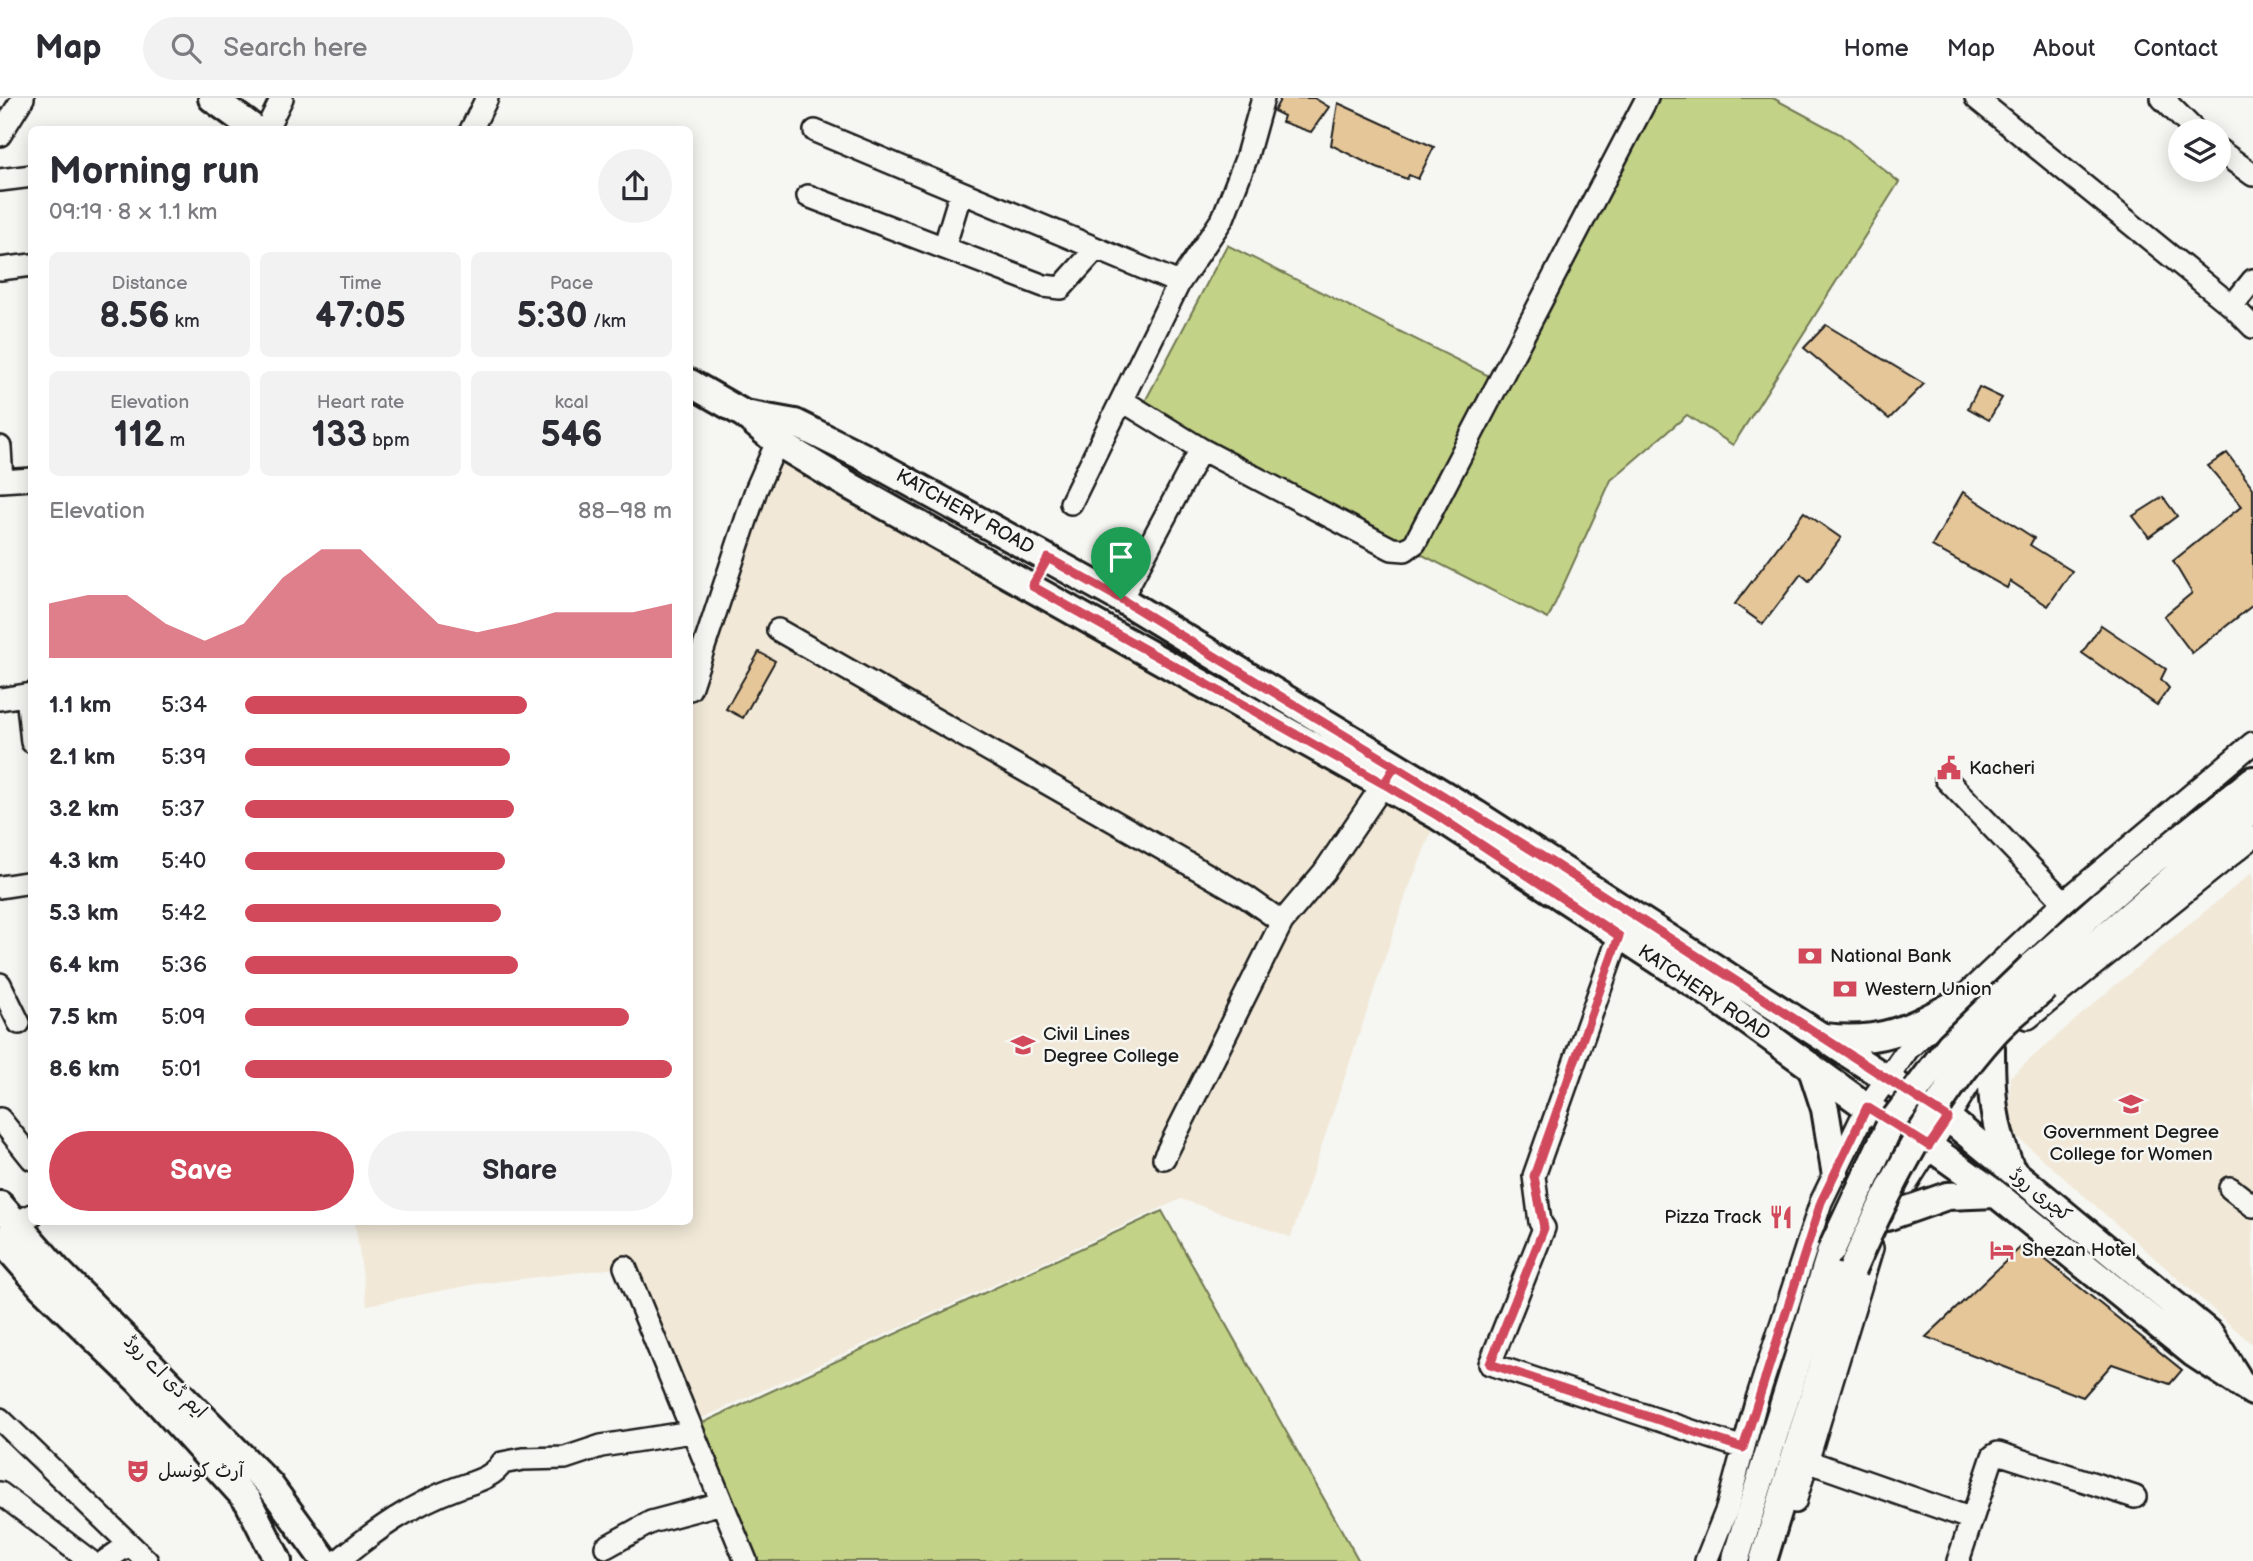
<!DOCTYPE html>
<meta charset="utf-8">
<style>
:root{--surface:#fff;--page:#f2f2f3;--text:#2b2b33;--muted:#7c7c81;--line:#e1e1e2;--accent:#d1495b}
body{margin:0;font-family:"Balsamiq Sans","Playpen Sans Arabic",sans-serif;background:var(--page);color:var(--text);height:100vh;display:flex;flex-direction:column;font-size:26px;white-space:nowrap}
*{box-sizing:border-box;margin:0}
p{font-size:23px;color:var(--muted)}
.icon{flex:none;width:38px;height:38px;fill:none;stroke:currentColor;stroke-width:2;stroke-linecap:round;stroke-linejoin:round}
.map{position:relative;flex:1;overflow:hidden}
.side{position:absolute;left:28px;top:28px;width:665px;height:1099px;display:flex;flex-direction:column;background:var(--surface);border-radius:10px;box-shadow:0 4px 18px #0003}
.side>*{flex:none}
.controls{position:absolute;left:2168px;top:21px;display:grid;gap:14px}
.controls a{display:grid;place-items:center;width:63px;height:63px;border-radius:50%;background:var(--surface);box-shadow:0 4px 18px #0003;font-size:35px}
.pin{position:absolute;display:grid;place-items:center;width:60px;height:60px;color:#fff;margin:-72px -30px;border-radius:50% 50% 50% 0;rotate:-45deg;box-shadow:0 0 7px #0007}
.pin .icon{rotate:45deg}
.round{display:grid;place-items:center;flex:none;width:74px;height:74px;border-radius:37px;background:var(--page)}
.overview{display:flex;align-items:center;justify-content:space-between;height:119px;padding:0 21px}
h1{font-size:38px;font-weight:700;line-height:52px}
.metrics{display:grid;grid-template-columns:repeat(3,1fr);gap:10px;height:119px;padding:7px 21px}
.metrics div{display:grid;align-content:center;border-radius:10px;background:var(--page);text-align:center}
.metrics b{font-size:35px;font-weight:700}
.metrics small{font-size:19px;font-weight:400}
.metrics p{font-size:19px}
.chart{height:196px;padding:14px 21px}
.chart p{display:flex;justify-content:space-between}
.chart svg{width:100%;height:126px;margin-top:7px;fill:var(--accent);opacity:.7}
.button{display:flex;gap:14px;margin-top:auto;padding:14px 21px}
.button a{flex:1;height:80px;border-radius:42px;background:var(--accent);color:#fff;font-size:28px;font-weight:700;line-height:80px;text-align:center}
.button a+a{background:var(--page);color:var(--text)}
ul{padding:0 21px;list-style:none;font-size:23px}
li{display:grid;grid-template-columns:112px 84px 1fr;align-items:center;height:52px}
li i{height:18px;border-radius:9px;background:var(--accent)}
header{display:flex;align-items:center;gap:42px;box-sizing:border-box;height:98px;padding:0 35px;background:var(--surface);border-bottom:2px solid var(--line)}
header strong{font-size:33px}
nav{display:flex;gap:38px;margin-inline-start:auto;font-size:24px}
.search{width:490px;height:63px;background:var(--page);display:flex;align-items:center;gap:18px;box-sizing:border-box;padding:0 24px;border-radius:38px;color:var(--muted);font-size:26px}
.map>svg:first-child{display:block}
.built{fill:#f1e8d7}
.green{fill:#c2d286;stroke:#6f7751;stroke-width:2}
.building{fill:#e5c698;stroke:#1c1c1c;stroke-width:2}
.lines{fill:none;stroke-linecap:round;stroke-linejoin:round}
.minor-casing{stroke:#1c1c1c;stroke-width:26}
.major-casing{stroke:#1c1c1c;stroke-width:32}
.minor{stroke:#f6f6f2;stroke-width:21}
.major{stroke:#f6f6f2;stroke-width:26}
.major-bridge-casing{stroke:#1c1c1c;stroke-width:32;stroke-linecap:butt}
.major-bridge{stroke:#f6f6f2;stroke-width:26}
.route-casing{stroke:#fff;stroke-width:14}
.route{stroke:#d1495b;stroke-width:9}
.labels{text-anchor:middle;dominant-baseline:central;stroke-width:5;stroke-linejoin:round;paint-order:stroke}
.street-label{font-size:19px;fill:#1c1c1c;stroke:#f6f6f2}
.poi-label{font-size:19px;fill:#1c1c1c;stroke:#f6f6f2;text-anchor:start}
</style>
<header>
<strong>Map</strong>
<div class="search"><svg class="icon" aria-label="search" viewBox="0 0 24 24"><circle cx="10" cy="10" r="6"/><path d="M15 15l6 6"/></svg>Search here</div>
<nav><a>Home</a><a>Map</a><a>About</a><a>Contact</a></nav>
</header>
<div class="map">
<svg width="2253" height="1463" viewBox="0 0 2253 1463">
<rect width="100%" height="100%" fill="#f6f6f2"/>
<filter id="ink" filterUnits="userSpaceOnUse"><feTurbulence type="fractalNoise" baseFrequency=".0143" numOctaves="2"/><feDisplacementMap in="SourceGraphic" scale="14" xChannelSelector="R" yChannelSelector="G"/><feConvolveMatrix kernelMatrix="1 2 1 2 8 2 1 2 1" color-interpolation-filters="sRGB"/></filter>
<g filter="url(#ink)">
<path class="built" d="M777 344 1438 718 1407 794 1291 1139 1181 1101 689 1326 625 1169 476 1186 367 1207 355 1124H690V591Z
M2253 774V1247L2010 1032V979L2112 890Z"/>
<path class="green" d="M1655 0H1773L1840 36 1899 84 1733 347 1687 317 1611 382 1548 521 1140 313 1227 147 1505 286Z
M1162 1113 1359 1463H742L685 1333Z"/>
<path class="building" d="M1281 0H1314L1329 9 1311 34 1282 24 1284 18 1274 13Z
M1338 5 1434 49 1418 81 1409 77 1407 81 1377 70 1331 47Z
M1826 227 1924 286 1889 321 1804 250Z
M1979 289 2002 300 1989 322 1968 310Z
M2227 355 2253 390V507L2192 555 2164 518 2192 495 2173 463 2242 408 2208 368Z
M1963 394 2034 440 2030 447 2072 473 2048 508 2010 483 2007 490 1932 448Z
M2163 399 2177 418 2149 439 2133 418Z
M1804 414 1841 440 1809 483 1801 476 1763 526 1735 506Z
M2101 527 2166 571 2161 581 2169 590 2157 607 2082 555Z
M759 554 775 563 743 620 726 611Z
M2025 1145 2182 1272 2170 1286 2112 1266 2083 1299 1926 1239Z"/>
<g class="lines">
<g class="minor-casing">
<path id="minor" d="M1976 0 2232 208 2253 229
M2162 0 2195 33
M266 32 282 0
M471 32 487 0
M815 33 1179 185
M0 37 23 0
M2219 52 2253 77
M0 82 32 78
M808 98 1044 188 1061 190 1096 151
M944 150 961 94
M0 171 32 167
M2232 208 2253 182
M1123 303 1201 351 1392 451 1405 452 1415 445 1647 0
M0 349 2 383
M0 383 32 381
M1071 405 1179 185 1223 120 1246 61 1263 0
M1121 501 1201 351
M778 532 1245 798 1282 824
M690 591 756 392 777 344
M27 597 32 644
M0 601 32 596
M1946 681 2064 804
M0 789 32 784
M1619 838 1534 1078 1540 1124 1544 1130 1490 1266 1743 1350
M0 886 19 925
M2028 920 2253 739
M0 1021 32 1061
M1164 1060 1282 824 1324 774 1391 675
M1907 1085 1983 964
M2230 1090 2253 1108
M16 1124 32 1117
M625 1169 746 1463
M0 1321 147 1463
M1807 1363 1972 1421
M0 1395 90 1463
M1795 1404 1872 1150
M606 1449 651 1424 722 1405
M105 1463 128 1447
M338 1463C374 1433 412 1406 457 1390 473 1384 493 1380 502 1365L523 1361 565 1360 601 1348 692 1334
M1706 1463 1727 1411 1756 1304 1821 1104 1867 1009 1908 951 2064 804 2253 645
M1958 1463 1993 1358 1998 1355 2135 1399"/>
</g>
<g class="major-casing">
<path id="major" d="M212 0 256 32
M690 285 744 316 777 344 850 388 1438 718 1710 896 1867 1009 1929 1048 1996 1096 2193 1255 2253 1294
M745 316 795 325 864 359 1121 501 1476 716 1948 1020 2210 1236 2237 1279
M2032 868 2136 776 2253 682
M2046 889 2253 711
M1825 939C1880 946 1909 931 1957 905
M1991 950C1991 997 1993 1028 2011 1071
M1811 968 1825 1011 1835 1072
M0 1107 58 1173 269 1386 322 1459
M1887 1119 1947 1098 1996 1096
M0 1141 42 1189 140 1284 248 1403 278 1463
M1735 1463 1831 1153
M1763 1463 1852 1172"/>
</g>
<use href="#minor" class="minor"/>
<use href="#major" class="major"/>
<g class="major-bridge-casing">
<path id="major-bridge" d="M1831 1153 1890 1027 1950 947 2032 868
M1852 1172C1890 1086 1931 1005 1994 935 2009 918 2029 904 2046 889"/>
</g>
<use href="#major-bridge" class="major-bridge"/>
</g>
</g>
<g class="lines" filter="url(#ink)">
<g class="route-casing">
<path id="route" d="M1121 501 1395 668 1384 686 1438 718 1619 838 1534 1078 1544 1130 1490 1266 1743 1350 1821 1104 1867 1009 1929 1048 1948 1020 1553 765 1395 668 1384 686 1032 488 1048 460 1121 501"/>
</g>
<use href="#route" class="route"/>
</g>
<defs>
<g id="civic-bare" transform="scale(1.89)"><path d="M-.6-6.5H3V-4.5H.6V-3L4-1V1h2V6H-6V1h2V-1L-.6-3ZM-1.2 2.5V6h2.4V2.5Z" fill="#d1495b" stroke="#f6f6f2" stroke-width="2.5" paint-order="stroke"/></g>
<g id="bank-bare" transform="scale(1.89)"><path d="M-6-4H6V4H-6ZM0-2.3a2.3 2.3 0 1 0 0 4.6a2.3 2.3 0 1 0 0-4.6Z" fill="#d1495b" stroke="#f6f6f2" stroke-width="2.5" paint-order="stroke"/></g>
<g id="university-bare" transform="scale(1.89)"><path d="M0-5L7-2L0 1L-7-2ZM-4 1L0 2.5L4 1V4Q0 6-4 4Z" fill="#d1495b" stroke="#f6f6f2" stroke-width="2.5" paint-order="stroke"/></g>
<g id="restaurant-bare" transform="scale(1.89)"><path d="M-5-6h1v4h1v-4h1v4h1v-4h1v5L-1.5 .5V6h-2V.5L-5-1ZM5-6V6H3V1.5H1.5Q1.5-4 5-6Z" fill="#d1495b" stroke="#f6f6f2" stroke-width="2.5" paint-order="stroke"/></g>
<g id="hotel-bare" transform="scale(1.89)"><path d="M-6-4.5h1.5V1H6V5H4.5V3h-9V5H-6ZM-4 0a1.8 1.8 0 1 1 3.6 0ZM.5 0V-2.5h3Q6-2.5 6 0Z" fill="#d1495b" stroke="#f6f6f2" stroke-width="2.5" paint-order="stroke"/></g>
<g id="theatre-bare" transform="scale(1.89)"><path d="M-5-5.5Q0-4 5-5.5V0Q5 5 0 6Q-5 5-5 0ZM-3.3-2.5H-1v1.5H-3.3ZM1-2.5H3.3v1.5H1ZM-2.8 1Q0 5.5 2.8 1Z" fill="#d1495b" stroke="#f6f6f2" stroke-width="2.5" paint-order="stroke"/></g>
</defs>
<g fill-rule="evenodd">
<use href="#civic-bare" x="1949" y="670"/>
<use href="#bank-bare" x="1810" y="858"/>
<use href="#bank-bare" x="1845" y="891"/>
<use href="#university-bare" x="1023" y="947"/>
<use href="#university-bare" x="2131" y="1006"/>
<use href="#restaurant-bare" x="1781" y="1119"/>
<use href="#hotel-bare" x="2002" y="1152"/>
<use href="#theatre-bare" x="138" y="1373"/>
</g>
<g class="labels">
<g class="street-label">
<text transform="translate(965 414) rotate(29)">KATCHERY ROAD</text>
<text transform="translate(1704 895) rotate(34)">KATCHERY ROAD</text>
<text transform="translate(2040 1097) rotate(39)">کچری روڈ</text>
<text transform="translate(165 1279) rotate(45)">ایم ڈی اے روڈ</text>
</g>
<g class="poi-label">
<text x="1969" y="670">Kacheri</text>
<text x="1830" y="858">National Bank</text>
<text x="1865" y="891">Western Union</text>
<text x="1043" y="936">Civil Lines<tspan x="1043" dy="22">Degree College</tspan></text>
<text x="2131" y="1034" text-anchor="middle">Government Degree<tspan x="2131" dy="22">College for Women</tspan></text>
<text x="1761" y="1119" text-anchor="end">Pizza Track</text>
<text x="2022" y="1152">Shezan Hotel</text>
<text x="158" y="1373">آرٹ کونسل</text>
</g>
</g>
</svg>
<div class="controls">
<a><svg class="icon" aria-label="layers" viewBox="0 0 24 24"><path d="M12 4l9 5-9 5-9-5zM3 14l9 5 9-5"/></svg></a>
</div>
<div class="pin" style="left:1121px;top:501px;background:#1e9e55"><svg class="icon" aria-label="arrive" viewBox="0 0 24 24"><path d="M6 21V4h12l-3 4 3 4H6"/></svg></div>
<section class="side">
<div class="overview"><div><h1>Morning run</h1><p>09:19 · 8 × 1.1 km</p></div><a class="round"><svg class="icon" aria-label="share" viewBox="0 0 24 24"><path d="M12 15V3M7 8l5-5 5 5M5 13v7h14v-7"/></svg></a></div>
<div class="metrics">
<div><p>Distance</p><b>8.56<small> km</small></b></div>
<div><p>Time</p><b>47:05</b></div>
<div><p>Pace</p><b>5:30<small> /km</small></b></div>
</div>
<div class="metrics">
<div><p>Elevation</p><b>112<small> m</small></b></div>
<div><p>Heart rate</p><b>133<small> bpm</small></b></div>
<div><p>kcal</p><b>546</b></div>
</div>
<div class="chart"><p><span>Elevation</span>88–98 m</p>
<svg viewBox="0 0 160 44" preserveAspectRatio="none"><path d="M0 44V25L10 22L20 22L30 32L40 38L50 32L60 16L70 6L80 6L90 19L100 32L110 35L120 32L130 28L140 28L150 28L160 25V44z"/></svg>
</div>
<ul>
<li><b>1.1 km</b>5:34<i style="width:66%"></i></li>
<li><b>2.1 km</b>5:39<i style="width:62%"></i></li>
<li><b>3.2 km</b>5:37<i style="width:63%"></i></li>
<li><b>4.3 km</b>5:40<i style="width:61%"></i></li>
<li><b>5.3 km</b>5:42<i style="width:60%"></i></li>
<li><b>6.4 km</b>5:36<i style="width:64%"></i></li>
<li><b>7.5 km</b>5:09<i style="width:90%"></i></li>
<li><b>8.6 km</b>5:01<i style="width:100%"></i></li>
</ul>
<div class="button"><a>Save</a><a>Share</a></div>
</section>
</div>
